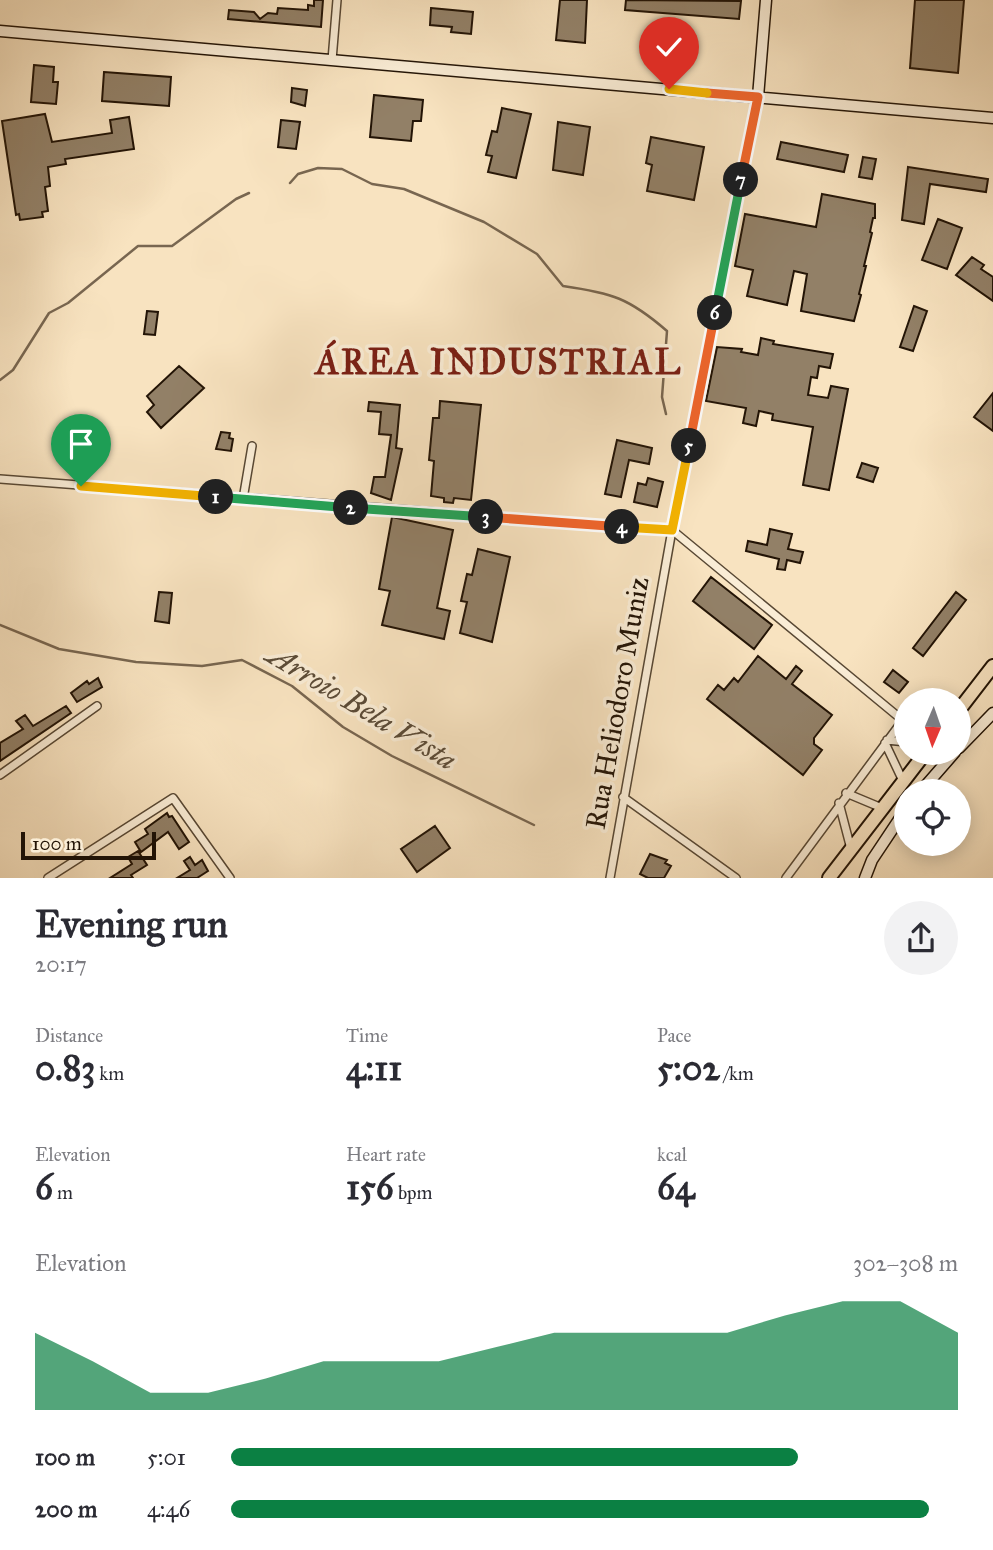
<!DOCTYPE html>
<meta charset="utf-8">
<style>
:root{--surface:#fff;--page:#f2f2f3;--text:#2b2b33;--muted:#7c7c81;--accent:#0b8043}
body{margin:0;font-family:"IM FELL Great Primer",serif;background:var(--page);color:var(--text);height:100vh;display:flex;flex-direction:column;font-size:26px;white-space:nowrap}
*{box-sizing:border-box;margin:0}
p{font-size:23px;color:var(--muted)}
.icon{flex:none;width:38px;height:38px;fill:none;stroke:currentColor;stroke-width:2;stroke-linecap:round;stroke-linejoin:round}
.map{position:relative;height:878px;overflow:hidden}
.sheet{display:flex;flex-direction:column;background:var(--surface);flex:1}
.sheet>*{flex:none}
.needle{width:46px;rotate:182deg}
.fabs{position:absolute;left:894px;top:688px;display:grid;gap:14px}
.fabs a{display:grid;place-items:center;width:77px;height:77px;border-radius:50%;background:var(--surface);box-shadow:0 4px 18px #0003;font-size:35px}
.scale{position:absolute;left:21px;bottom:18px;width:135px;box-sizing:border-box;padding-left:7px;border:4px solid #231406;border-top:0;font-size:19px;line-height:24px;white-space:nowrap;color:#231406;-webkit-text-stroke:5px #faedd6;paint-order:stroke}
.pin{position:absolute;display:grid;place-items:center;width:60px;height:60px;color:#fff;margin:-72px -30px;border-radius:50% 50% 50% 0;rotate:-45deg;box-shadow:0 0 7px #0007}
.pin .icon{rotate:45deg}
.km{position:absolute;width:35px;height:35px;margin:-18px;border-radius:50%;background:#222;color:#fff;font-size:19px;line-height:35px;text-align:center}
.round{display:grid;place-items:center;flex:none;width:74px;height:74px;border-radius:37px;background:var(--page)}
.head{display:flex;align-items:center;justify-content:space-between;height:119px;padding:0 35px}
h1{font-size:38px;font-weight:700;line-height:52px}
.metrics{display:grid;grid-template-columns:repeat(3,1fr);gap:10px;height:119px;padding:7px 35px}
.metrics div{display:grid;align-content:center}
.metrics b{font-size:35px;font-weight:700}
.metrics small{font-size:19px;font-weight:400}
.metrics p{font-size:19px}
.chart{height:196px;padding:14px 35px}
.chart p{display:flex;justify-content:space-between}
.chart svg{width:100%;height:126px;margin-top:7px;fill:var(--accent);opacity:.7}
ul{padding:0 35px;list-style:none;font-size:23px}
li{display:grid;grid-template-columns:112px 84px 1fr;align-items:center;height:52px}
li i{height:18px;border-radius:9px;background:var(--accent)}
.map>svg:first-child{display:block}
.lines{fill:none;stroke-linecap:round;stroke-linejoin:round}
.stream{stroke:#786650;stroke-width:2.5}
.building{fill:#928067;stroke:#231406;stroke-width:2}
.street-casing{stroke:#584834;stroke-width:10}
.secondary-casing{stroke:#231406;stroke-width:13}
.highway-casing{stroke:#231406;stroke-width:16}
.street{stroke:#faedd6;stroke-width:7}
.secondary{stroke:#faedd6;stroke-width:10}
.highway{stroke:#f8e3c0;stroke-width:12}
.split-1-casing{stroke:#fff;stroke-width:14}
.split-2-casing{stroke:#fff;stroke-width:14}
.split-3-casing{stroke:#fff;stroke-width:14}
.split-4-casing{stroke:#fff;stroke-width:14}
.split-5-casing{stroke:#fff;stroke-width:14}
.split-6-casing{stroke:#fff;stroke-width:14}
.split-7-casing{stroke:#fff;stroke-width:14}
.split-8-casing{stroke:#fff;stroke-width:14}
.split-9-casing{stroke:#fff;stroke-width:14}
.split-1{stroke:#f5b400;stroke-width:9}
.split-2{stroke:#22a559;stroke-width:9}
.split-3{stroke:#22a559;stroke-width:9}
.split-4{stroke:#f0652b;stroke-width:9}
.split-5{stroke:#f5b400;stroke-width:9}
.split-6{stroke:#f0652b;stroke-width:9}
.split-7{stroke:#22a559;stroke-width:9}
.split-8{stroke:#f0652b;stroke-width:9}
.split-9{stroke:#f5b400;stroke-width:9}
.labels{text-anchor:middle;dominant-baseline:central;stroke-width:7;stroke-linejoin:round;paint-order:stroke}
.street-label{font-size:28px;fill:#231406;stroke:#faedd6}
.water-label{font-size:30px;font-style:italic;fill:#5b4b37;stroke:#faedd6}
.district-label{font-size:35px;font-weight:bold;letter-spacing:2px;fill:#7a1f14;stroke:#faedd6}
</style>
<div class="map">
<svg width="993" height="878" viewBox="0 0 993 878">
<rect width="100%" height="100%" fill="#f8e3c0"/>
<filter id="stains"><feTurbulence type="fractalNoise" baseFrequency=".00286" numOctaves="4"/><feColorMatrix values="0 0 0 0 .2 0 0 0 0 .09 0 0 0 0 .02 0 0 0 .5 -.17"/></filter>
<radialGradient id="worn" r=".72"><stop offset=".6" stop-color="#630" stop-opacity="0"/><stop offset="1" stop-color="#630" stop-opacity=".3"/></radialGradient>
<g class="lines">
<path class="stream" d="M290 183 298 174 318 168 342 169 372 184 404 189 484 222 537 254 563 286C612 293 629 298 667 331L662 397 666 414
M0 380 13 370 49 313 68 303 138 246H172L236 199 249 193
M0 625 59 649 136 662 202 666 242 660 292 686 343 727 392 756 534 825"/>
</g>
<path class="building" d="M314 0H323L321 27 228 19 229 10 254 12 260 19 268 13 277 14 278 8 308 10V5L314 6Z
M560 0H587L585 43 556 40Z
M626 0 741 1 739 19 625 10Z
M915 0H964L958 73 910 68Z
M431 8 473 12 471 34 451 32 452 27 430 25Z
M34 65 54 67 53 82H58L56 104 31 102Z
M104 72 171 77 169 106 102 101Z
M292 88 307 90 305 106 291 102Z
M374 95 423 100 421 121H413L411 141 370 137Z
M502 108 531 114 516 178 488 172 492 156 486 155 492 131 497 132Z
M45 114 52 142 112 133 110 120 129 117 134 149 65 159 66 164 48 167 50 186 45 187 48 211 42 212 43 217 20 220 19 214 16 215 2 121Z
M281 120 300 122 296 149 278 147Z
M558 122 590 127 583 175 553 170Z
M651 137 704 147 694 200 647 191 652 165 646 163Z
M781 142 848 155 844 172 777 159Z
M863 157 876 159 872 179 859 177Z
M908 167 988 179 986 192 930 184 924 224 902 220Z
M822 194 875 204V218H873L870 232 872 233 864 266H866L859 294 861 295 854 321 801 311 807 274 794 271 787 305 747 296 753 270 735 266 745 214 816 227Z
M938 219 962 228 947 269 922 260Z
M972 257 984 265 981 269 993 277V301L956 275Z
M914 306 927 311 913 351 900 347Z
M147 311 158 312 155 335 144 334Z
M761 338 774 341 773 344 833 354 830 368 819 366 817 378 811 377 808 395 828 398 831 386 848 389 829 490 803 485 813 427 772 420 773 414 759 411 756 426 743 423 746 408 706 401 717 347 742 349 741 352 758 355Z
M179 366 204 388 161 428 147 412 154 405 147 396Z
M993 393V431L974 417Z
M440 401 481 405 471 500 454 498 453 503 444 502V498L431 496 434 461 429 460 433 418H439Z
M369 402 400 405 396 448 402 449 391 500 371 493 374 477H385L391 435 379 434 381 412 368 411Z
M221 432 230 433 229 438 233 439 231 451 216 449Z
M617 440 652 448 649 464 629 460 621 497 605 494Z
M862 463 878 468 873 482 857 477Z
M648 478 663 482 657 507 634 502 638 483 646 485Z
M392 517 453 530 437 608 450 611 444 639 382 625 390 591 379 589Z
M770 529 792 534 788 549 803 552 800 563 787 560 785 570 777 569 779 559 746 551 748 541 767 545Z
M478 549 510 557 492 642 460 633 467 602 461 601 467 574 472 575Z
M711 577 772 625 754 649 693 601Z
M159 592 172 593 169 623 155 621Z
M956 592 966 600 923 656 913 648Z
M758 656 786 679 796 666 802 671 792 684 832 715 814 738V744L822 750 803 775 707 699 718 685 724 690 734 678 738 682Z
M893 670 908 682 899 693 884 682Z
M98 678 102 687 77 702 71 693 87 681 89 684Z
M66 706 71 713 0 761V743L23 729 16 721 25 715 33 726Z
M167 813 169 817 172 816 189 842 179 849 168 832 141 852 135 842 148 834 145 829Z
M435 826 450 848 417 872 401 849Z
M138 851 147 865 131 875 133 878H110L132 864 128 857Z
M650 854 667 860 665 863 671 866 664 878H648L640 874Z
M190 857 195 865 202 860 208 871 197 878H177L190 870 184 861Z"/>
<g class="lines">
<g class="street-casing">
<path id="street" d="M332 60 337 0
M0 479 672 530 906 723
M243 499 252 446
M887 740 906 742
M885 743 903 781
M0 775 97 706
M846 793 882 808
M623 797 736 878
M839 803 851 849
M48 878 173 798 230 878
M610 878 672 530 758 97
M786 878 903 720"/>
</g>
<g class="secondary-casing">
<path id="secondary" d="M0 31 993 118
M758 97 766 0
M959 748 993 713
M921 791 955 752
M865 878 872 860 906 809"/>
</g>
<g class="highway-casing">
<path id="highway" d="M959 710 993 666
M829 878 926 752"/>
</g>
<use href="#street" class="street"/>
<use href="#secondary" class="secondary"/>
<use href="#highway" class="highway"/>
</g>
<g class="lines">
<g class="split-1-casing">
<path id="split-1" d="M81 486 216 497"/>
</g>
<g class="split-2-casing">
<path id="split-2" d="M216 497 351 508"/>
</g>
<g class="split-3-casing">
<path id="split-3" d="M351 508 486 517"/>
</g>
<g class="split-4-casing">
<path id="split-4" d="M486 517 622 527"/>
</g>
<g class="split-5-casing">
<path id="split-5" d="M622 527 672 530 689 446"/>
</g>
<g class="split-6-casing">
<path id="split-6" d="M689 446 715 313"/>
</g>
<g class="split-7-casing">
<path id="split-7" d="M715 313 741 180"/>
</g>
<g class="split-8-casing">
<path id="split-8" d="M707 93 758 97 741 180"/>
</g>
<g class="split-9-casing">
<path id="split-9" d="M669 89 707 93"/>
</g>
<use href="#split-1" class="split-1"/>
<use href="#split-2" class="split-2"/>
<use href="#split-3" class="split-3"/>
<use href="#split-4" class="split-4"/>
<use href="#split-5" class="split-5"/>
<use href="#split-6" class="split-6"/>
<use href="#split-7" class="split-7"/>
<use href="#split-8" class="split-8"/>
<use href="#split-9" class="split-9"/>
</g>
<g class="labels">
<g class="street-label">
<text transform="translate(617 703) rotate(-80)">Rua Heliodoro Muniz</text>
</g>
<g class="water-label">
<text transform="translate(362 707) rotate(31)">Arroio Bela Vista</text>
</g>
<g class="district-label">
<text x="499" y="362">ÁREA INDUSTRIAL</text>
</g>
</g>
<rect width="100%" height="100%" filter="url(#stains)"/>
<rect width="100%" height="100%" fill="url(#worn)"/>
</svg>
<div class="fabs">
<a><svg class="needle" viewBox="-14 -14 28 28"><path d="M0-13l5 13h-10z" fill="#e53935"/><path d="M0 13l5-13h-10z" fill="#7c7c81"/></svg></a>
<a><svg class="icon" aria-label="locate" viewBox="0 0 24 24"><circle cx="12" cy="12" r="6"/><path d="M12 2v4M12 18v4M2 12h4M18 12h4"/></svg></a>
</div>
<div class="scale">100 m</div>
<div class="pin" style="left:81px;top:486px;background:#1e9e55"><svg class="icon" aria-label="arrive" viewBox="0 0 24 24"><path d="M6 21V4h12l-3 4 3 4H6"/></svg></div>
<div class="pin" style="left:669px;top:89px;background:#d93025"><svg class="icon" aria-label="check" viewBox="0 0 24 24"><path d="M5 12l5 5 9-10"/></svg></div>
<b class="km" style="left:216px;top:497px">1</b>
<b class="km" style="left:351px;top:508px">2</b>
<b class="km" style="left:486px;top:517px">3</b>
<b class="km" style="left:622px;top:527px">4</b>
<b class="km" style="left:689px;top:446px">5</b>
<b class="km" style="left:715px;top:313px">6</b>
<b class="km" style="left:741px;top:180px">7</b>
</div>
<section class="sheet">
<div class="head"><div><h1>Evening run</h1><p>20:17</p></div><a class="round"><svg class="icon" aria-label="share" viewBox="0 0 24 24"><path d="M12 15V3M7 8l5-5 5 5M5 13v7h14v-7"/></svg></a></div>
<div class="metrics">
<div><p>Distance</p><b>0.83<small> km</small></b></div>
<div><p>Time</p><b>4:11</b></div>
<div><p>Pace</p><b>5:02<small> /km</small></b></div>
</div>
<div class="metrics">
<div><p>Elevation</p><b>6<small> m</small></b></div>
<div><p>Heart rate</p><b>156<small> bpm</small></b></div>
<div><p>kcal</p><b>64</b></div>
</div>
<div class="chart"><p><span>Elevation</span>302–308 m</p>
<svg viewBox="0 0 160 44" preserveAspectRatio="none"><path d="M0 44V17L10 27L20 38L30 38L40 33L50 27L60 27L70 27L80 22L90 17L100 17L110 17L120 17L130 11L140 6L150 6L160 17V44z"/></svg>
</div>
<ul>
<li><b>100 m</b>5:01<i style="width:78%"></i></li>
<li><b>200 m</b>4:46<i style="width:96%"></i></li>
</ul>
</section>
